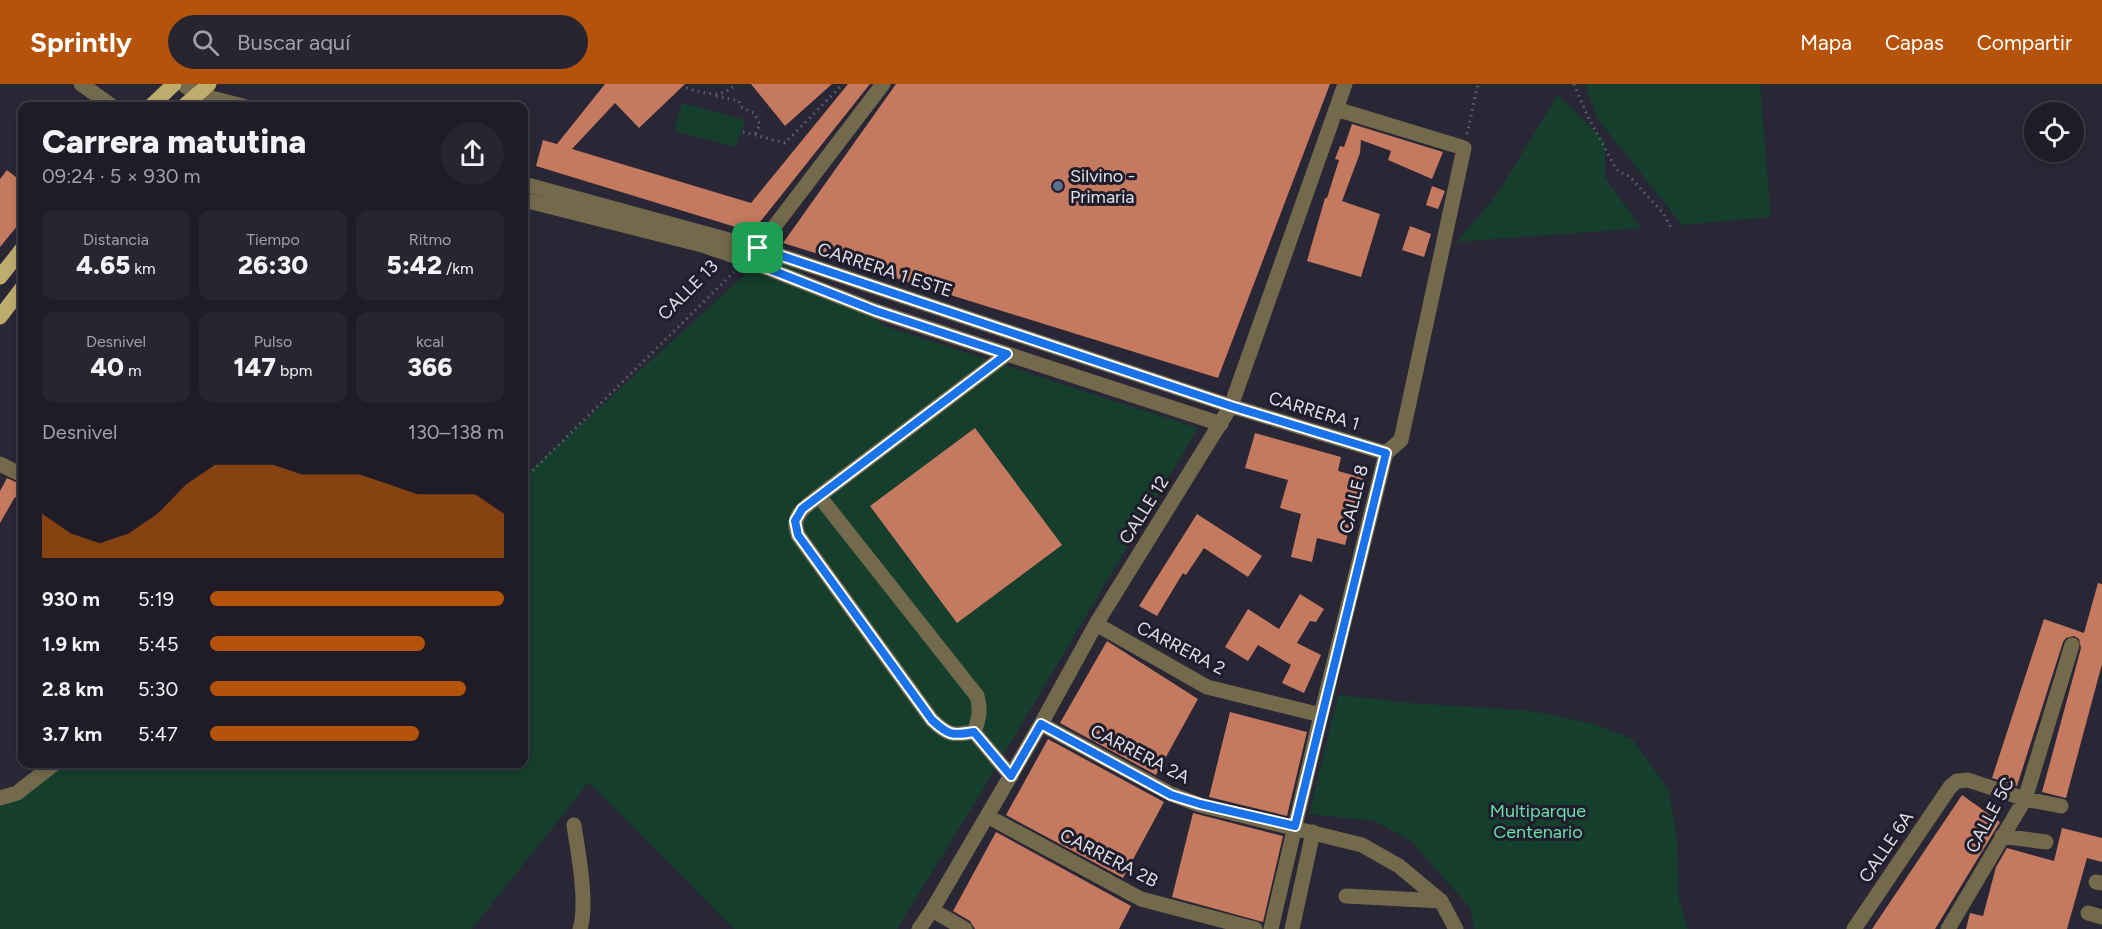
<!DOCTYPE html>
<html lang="es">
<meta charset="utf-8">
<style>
:root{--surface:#1f1c28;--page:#272530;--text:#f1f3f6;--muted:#a1a1a8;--line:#3c3a45;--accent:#b45309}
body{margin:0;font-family:Figtree,sans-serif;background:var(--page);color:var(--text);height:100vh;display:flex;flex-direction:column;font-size:22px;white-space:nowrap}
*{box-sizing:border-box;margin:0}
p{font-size:20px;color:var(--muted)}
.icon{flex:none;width:33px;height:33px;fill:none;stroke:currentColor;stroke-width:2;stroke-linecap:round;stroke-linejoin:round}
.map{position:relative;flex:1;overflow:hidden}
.drawer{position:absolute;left:18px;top:18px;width:510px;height:666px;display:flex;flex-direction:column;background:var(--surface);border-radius:12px;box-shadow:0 3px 9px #0003,0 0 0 2px var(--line)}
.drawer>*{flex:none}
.controls{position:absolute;left:2024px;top:18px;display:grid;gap:12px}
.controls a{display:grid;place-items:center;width:60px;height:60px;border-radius:50%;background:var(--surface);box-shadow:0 3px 9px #0003,0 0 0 2px var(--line);font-size:30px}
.pin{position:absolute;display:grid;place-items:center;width:51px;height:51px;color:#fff;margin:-26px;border-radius:12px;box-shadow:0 3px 9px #0006}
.round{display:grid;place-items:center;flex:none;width:63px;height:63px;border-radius:32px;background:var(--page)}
.head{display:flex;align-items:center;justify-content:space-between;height:102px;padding:0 24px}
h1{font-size:33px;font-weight:800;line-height:45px}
.figures{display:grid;grid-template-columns:repeat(3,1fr);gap:9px;height:102px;padding:6px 24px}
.figures div{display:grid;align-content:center;border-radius:12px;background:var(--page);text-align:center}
.figures b{font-size:26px;font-weight:800}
.figures small{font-size:16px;font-weight:400}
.figures p{font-size:16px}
.chart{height:168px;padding:12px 24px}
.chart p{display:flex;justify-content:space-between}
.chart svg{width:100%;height:108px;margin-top:6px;fill:var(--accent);opacity:.7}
ul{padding:0 24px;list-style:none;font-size:20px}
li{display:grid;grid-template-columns:96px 72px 1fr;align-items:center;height:45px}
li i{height:15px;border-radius:8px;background:var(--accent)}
header{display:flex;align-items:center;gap:36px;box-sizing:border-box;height:84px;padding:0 30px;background:var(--accent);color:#fff}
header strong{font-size:28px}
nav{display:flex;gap:33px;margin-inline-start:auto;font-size:21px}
.search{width:420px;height:54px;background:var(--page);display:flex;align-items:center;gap:15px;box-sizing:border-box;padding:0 21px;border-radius:33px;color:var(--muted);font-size:22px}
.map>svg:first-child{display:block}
.green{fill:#153e2c}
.building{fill:#c5795f}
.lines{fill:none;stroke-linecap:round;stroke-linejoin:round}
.path{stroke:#63606e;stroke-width:3;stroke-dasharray:1.5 4.5;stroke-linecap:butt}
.minor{stroke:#736a4c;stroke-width:15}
.major{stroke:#bdac6b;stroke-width:15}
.route-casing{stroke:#fff;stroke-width:12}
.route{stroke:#1a73e8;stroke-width:8}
.service-dot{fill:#5c6f8a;stroke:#1f1c2c;stroke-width:2}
.labels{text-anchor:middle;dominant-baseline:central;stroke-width:6;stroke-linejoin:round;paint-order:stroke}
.poi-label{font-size:18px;fill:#e0dee9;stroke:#1f1c2c;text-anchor:start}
.street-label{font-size:18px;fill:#e0dee9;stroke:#1f1c2c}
.park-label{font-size:18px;fill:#6be0aa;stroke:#1f1c2c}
</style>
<header>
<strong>Sprintly</strong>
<div class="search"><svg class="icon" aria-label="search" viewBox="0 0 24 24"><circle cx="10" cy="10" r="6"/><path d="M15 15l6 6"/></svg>Buscar aquí</div>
<nav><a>Mapa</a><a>Capas</a><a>Compartir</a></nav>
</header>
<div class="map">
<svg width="2102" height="845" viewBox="0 0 2102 845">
<rect width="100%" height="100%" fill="#292636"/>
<path class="green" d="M1585 0H1760L1771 133 1682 141 1597 34Z
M1558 10 1605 58V93L1641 144 1457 158 1498 109Z
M682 19 745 36 736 63 674 47Z
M770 168 887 243 1198 344 976 717 897 845H734L589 698 472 845H0V712L59 680H524V392Z
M1338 611 1410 619 1532 627 1594 640 1632 655 1669 706 1677 756 1679 816 1688 845H1474L1470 824 1411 757 1375 737 1309 730Z"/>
<path class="building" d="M605 0H685L639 44 615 19 572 65 751 119 848 0H870L752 148 536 82 543 56 557 60Z
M751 0H832L785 42Z
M896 0H1330L1218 294 783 159Z
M1352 40 1443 68 1432 95 1388 76 1391 67 1361 56 1360 69 1342 117 1380 130 1361 193 1307 177 1325 114H1327L1339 76 1335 75 1340 62 1344 63Z
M7 86 22 98V136L0 163V95Z
M1432 102 1445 107 1438 125 1426 121Z
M1410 142 1431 150 1424 173 1402 166Z
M975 344 1062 461 957 539 870 422Z
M1255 349 1341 373 1338 387 1363 394 1345 461 1317 454 1312 478 1291 473 1301 430 1280 424 1288 396 1245 384Z
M7 394 22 401V417L15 413 0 439V407Z
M1197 430 1262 472 1248 493 1204 464 1186 491 1183 489 1157 532 1139 522Z
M2098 499 2102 500V580L2066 714 2042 708 2081 564 2079 555 2074 552 2066 554 2063 558 2017 702 1992 694 2044 535 2084 549Z
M1300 510 1324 525 1316 538 1310 537 1297 559 1321 571 1304 609 1282 599 1291 581 1258 561 1248 577 1225 563 1248 525 1279 545Z
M1107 557 1198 615 1156 691 1060 639Z
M1230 628 1307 648 1287 732 1209 713Z
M1048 655 1164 718 1123 794 1006 731Z
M1962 711 2000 738 1935 845H1872Z
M1193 729 1283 752 1263 838 1172 813Z
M2062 744 2102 754V778L2087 774 2067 845H1966L1970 829 1983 832 1996 783 2007 764 2054 777Z
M996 748 1131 822 1119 845H975L970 837 953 827Z"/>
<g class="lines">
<path class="path" d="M1574 0 1587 31 1614 81 1619 88 1629 92 1663 129 1672 145
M686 4C706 9 720 16 736 0
M716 12 739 17 741 23 754 29 760 40 755 51
M743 48 785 59 843 0
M1467 50 1478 0
M524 395 734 188"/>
<path class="minor" d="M81 0 112 22
M183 0 196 10 243 22
M524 100 758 164 1231 322 1386 369
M524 116 702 161 746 176 876 227 1221 340
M758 164 883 0
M1007 270 819 412 977 612C981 625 979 635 974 648L1011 692
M0 380 22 391
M819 412C805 423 790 431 798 451L932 636C948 651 952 652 974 648
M1096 540 1207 603 1321 631
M1041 640 1171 710 1200 721 1362 761 1399 782 1441 817
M0 714 17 709 54 680
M987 732 1141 815 1255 845
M574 741C578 768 588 819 580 845
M2002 752 2046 758
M2096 798 2102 799
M1346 812 1441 817 1456 845
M932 826 965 845
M2088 829 2102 833
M919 845 932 826 1041 640 1096 540 1231 322 1345 0
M1271 845 1321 631 1386 369 1401 356 1464 64 1336 25
M1292 845 1313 748
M1854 845 1950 703 1957 697 1968 696 2025 715 2061 722
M1948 845 2025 715 2072 561"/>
<path class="major" d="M151 22 174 0
M184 22 209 0
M0 193 22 165
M0 233 22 204"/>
</g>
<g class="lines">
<g class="route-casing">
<path id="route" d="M758 164 1231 322 1386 369 1295 742 1200 720 1171 711 1041 640 1011 692 974 648C952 652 948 651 932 636L798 451 795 437 802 425 1007 270 876 227 746 176Z"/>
</g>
<use href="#route" class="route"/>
</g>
<circle class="service-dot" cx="1058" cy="102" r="6"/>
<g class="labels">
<g class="poi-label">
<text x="1070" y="92">Silvino -<tspan x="1070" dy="21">Primaria</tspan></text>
</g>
<g class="street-label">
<text transform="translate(885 186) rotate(18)">CARRERA 1 ESTE</text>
<text transform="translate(688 206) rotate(-45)">CALLE 13</text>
<text transform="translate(1314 327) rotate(17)">CARRERA 1</text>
<text transform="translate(1354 415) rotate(-76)">CALLE 8</text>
<text transform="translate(1144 426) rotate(-58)">CALLE 12</text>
<text transform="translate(1181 564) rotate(27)">CARRERA 2</text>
<text transform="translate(1140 670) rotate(27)">CARRERA 2A</text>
<text transform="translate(1990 731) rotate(-62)">CALLE 5C</text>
<text transform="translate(1886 763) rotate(-56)">CALLE 6A</text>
<text transform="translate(1109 774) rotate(27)">CARRERA 2B</text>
</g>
<g class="park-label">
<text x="1538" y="727">Multiparque<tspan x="1538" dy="21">Centenario</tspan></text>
</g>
</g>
</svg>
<div class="controls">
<a><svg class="icon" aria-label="locate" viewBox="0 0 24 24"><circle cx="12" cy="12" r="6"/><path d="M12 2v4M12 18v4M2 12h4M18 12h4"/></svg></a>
</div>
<div class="pin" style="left:758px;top:164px;background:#1e9e55"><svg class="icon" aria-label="arrive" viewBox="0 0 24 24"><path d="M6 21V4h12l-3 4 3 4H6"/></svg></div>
<section class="drawer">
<div class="head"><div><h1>Carrera matutina</h1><p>09:24 · 5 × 930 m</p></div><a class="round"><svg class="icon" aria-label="share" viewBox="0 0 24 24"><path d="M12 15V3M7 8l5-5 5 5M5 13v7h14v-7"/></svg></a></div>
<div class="figures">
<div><p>Distancia</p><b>4.65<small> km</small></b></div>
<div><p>Tiempo</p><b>26:30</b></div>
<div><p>Ritmo</p><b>5:42<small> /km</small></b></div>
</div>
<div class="figures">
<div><p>Desnivel</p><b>40<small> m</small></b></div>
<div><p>Pulso</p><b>147<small> bpm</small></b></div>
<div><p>kcal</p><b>366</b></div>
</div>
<div class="chart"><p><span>Desnivel</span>130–138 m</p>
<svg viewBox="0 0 160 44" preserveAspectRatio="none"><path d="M0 44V26L10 34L20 38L30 34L40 26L50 14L60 6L70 6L80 6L90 10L100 10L110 10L120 14L130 18L140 18L150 18L160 26V44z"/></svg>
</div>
<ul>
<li><b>930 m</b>5:19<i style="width:100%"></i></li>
<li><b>1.9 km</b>5:45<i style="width:73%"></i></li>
<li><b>2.8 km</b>5:30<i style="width:87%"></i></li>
<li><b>3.7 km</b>5:47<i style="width:71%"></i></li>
</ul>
</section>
</div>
